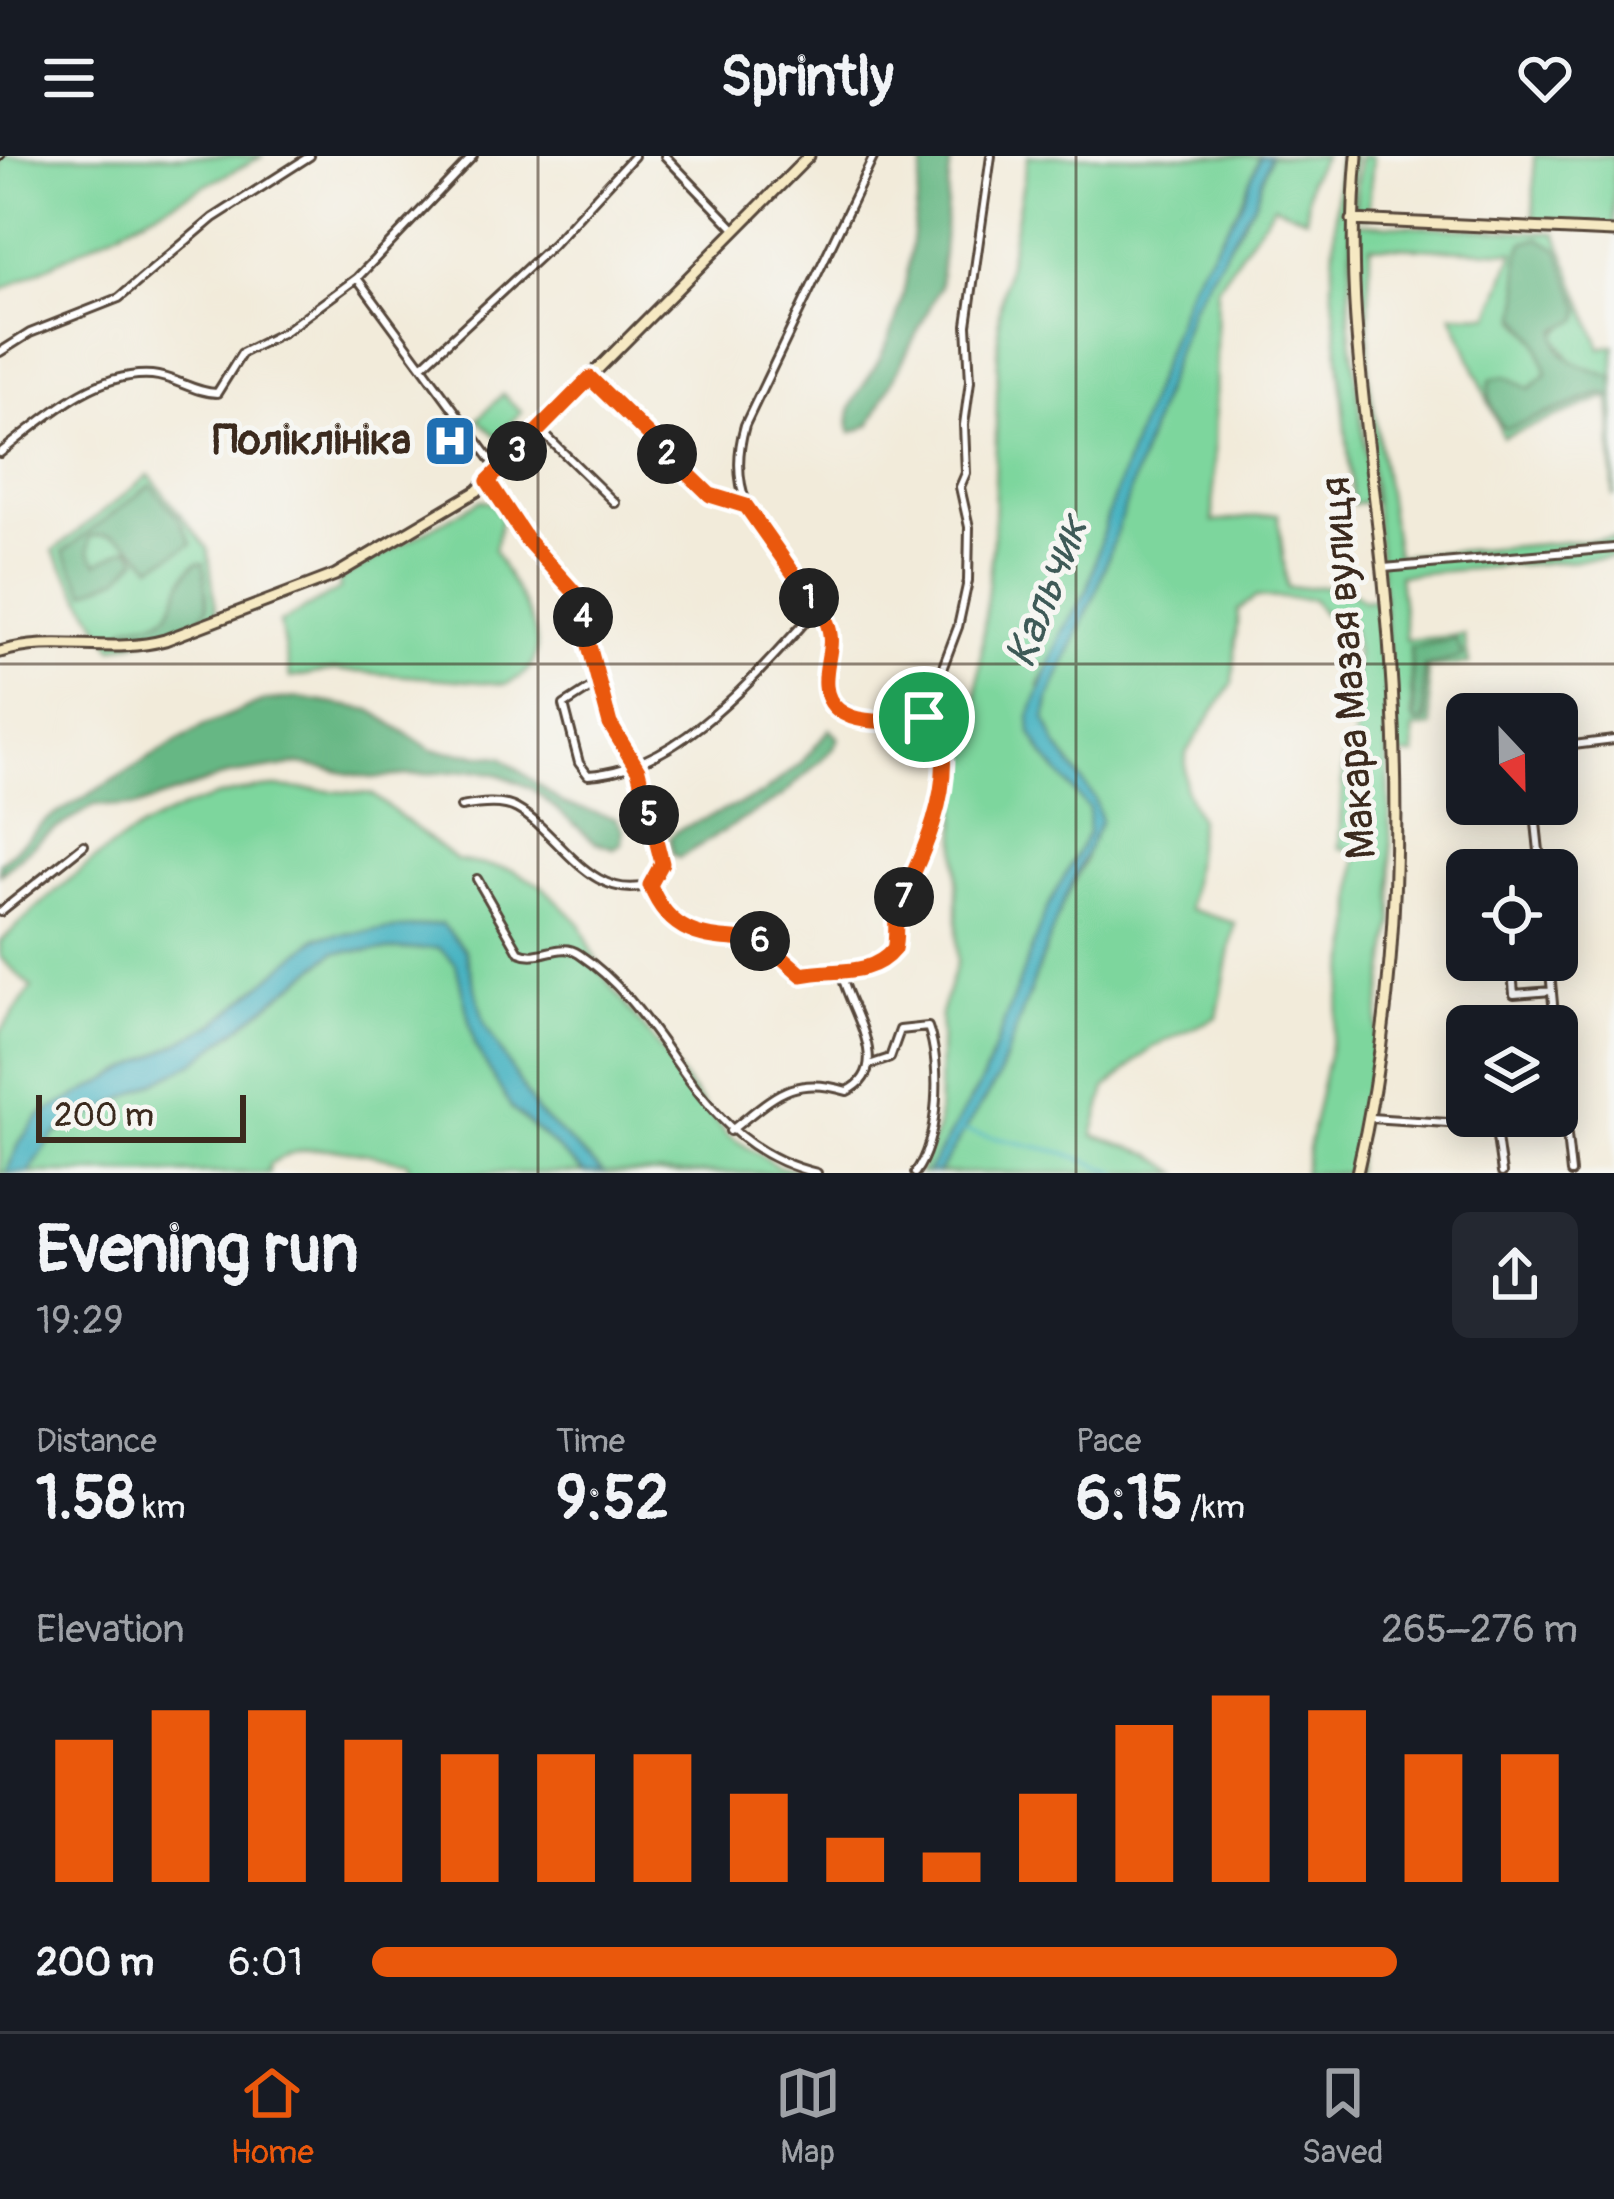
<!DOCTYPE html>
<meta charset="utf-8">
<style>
:root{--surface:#171b24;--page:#242831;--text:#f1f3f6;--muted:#9ea1a6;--line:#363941;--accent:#ea580c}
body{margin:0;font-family:Pangolin,sans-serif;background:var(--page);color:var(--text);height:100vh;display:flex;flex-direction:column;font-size:45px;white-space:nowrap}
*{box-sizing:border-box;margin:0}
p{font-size:39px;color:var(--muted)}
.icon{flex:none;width:66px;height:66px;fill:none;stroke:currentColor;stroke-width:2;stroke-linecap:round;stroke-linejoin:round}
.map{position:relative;height:1017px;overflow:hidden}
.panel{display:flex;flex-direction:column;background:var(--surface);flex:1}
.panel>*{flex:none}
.needle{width:78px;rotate:158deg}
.tools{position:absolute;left:1446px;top:537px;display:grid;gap:24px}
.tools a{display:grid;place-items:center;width:132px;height:132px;border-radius:18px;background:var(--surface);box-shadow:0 6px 30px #0003;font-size:60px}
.scale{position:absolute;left:36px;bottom:30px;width:210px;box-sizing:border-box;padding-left:12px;border:6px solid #3b2a1e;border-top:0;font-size:33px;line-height:42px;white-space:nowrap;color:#3b2a1e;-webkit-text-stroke:9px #f6f6f2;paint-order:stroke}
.pin{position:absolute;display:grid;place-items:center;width:102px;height:102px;color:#fff;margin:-51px;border:6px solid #fff;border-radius:50%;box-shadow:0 3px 12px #0007}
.km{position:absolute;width:60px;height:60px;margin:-30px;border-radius:50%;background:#222;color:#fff;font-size:33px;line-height:60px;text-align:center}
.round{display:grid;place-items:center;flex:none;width:126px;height:126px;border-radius:18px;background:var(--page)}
.headline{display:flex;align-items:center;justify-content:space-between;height:204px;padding:0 36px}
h1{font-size:66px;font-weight:700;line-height:90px}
.stats{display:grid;grid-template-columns:repeat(3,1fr);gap:18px;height:204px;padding:12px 36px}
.stats div{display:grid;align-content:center}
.stats b{font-size:60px;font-weight:700}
.stats small{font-size:33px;font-weight:400}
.stats p{font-size:33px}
.chart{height:336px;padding:24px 36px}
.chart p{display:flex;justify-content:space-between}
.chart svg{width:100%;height:216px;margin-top:12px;stroke:var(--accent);stroke-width:6}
ul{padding:0 36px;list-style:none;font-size:39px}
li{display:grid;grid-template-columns:192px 144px 1fr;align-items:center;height:90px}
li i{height:30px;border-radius:15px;background:var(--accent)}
header{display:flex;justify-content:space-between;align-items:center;height:156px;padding:0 36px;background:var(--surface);font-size:54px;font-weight:700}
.menu{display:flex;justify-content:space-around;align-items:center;height:168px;border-top:3px solid var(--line);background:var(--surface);font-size:33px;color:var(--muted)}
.menu a{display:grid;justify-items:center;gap:6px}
.menu .selected{color:var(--accent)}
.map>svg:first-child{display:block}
.green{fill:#7dd69d;stroke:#5c805e;stroke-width:3;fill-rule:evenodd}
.forest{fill:#66b784;stroke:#507051;stroke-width:3}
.water{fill:#45b2c1;stroke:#406e70;stroke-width:3}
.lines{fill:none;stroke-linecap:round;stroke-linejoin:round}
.stream{stroke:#45b2c1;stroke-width:3}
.street-casing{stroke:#56473a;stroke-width:12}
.secondary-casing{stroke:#56473a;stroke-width:15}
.street{stroke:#fff;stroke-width:6}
.secondary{stroke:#f6e9c3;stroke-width:9}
.rail{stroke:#3b2a1e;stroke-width:3}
.route-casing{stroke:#fff;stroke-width:24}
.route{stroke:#ea580c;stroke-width:15}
.grid{fill:none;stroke:#3b2a1e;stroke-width:3;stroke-opacity:0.55}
.labels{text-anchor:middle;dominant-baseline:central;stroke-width:10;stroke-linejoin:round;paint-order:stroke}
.poi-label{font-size:42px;font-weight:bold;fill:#3b2a1e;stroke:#f6f6f2;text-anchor:end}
.street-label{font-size:42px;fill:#3b2a1e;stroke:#f6f6f2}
.water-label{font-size:45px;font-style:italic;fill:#3e5a57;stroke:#f6f6f2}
</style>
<header><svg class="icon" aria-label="menu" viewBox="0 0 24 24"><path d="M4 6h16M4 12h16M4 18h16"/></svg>Sprintly<svg class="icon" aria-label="heart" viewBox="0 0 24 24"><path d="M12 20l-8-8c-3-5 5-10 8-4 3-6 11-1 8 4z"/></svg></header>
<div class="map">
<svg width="1614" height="1017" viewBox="0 0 1614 1017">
<rect width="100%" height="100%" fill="#f6f6f2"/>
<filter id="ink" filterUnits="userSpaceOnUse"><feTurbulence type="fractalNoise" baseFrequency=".00833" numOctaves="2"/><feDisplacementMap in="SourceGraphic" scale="24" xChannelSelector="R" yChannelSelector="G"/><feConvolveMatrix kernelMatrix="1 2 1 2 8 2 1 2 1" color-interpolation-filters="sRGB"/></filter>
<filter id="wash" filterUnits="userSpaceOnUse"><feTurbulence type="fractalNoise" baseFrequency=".004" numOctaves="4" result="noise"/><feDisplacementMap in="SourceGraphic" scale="48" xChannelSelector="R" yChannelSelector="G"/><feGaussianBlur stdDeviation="2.7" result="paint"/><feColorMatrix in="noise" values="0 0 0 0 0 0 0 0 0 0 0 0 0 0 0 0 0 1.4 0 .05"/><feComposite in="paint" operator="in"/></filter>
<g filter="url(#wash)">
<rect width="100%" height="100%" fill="#f2ebda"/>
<path class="green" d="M0 0H263L0 135Z
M1028 0H1260L1239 52 1190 129 1107 361 1088 433 1039 529 1045 601 1089 653 1088 677 983 923 927 1017H919L938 973 941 858 957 805V646L976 547 994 375 999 155Z
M1270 0H1324L1309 24 1306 62 1274 49 1217 131 1213 366 1278 358 1287 432 1346 430 1363 445 1383 443 1393 766 1354 1017H1303L1353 781 1356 694 1339 692 1343 602 1355 601 1356 496 1349 460 1323 458 1312 443 1256 441 1238 454 1233 527 1186 597 1185 632 1199 664 1189 753 1235 767 1217 861 1153 891 1106 932 1093 979 1152 998 1179 1017H938L998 922 1061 751 1085 704 1095 643 1056 588 1046 563 1049 542 1097 434 1191 152 1255 45Z
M1339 0H1354L1349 164 1371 346 1353 348 1332 128Z
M1360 0H1373L1368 61 1355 60Z
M1534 0H1614V72L1534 68Z
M1353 67 1556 77 1601 192 1614 189V222L1572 206 1554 179 1581 158 1577 142 1523 127 1519 164 1537 185 1547 218 1529 233 1513 223 1499 267 1506 273 1609 237 1614 242V341C1611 314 1614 261 1609 241L1503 281 1452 158 1491 159 1514 96 1370 90 1368 218 1397 400 1614 382V401L1399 419 1406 484 1464 479 1469 508 1427 512 1431 571 1413 573 1414 599 1396 600C1387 422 1358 246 1353 67ZM1410 491 1432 506 1423 516 1426 565 1419 568 1412 562Z
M503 238 521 256 497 281 478 263Z
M149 319 208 393 217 464 113 492 53 395Z
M481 344 492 347 502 361 494 394C509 431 575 503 505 528L334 514 290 522 280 467 340 433 339 424Z
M275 631 372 638 456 704 512 714 542 730 580 768 604 821 726 978 777 1010 809 1017H604L537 956 485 869 465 794 442 768 318 781 215 868 40 959 21 984 6 1017H0V876L32 832 0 801V786C82 710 159 638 275 631Z
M439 792 456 808 475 890 512 953 585 1017H411L407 1006C363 998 307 979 269 1009V1017H29L54 978 195 906 336 796Z"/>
<path class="forest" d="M925 0H951L940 131 870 269 851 277C842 256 860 235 871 218 915 149 908 77 925 0Z
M1539 82 1558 93 1581 153 1580 163 1557 174C1552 207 1591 212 1614 222V242L1601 237 1506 273C1494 265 1485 237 1491 223L1506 220 1530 233 1547 218 1537 185 1518 159C1526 134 1511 110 1524 87Z
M150 329 178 361 192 388 152 410C135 392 120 372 90 381L89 395 97 407 130 391 138 402 120 421 86 436 63 396Z
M198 406 204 407 208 452 200 462 153 481 125 483 124 472C138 462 158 471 169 456 179 440 182 415 198 406Z
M1456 483 1463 501 1424 511V567H1415L1410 491Z
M299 542 371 554 432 594 502 601 563 648 615 662 623 673 622 687 614 692 595 686 531 632 500 619 476 614 371 622 300 608 227 619 135 651 95 649 43 681 0 718V707L47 664 202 570 264 545Z
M830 573 839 582 834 592 782 640 679 702 673 698 670 681 678 674 761 639 801 607Z"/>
<path class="water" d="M1260 0H1270L1255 45 1191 152 1097 434 1049 542 1046 563 1056 588 1095 643 1101 665 1061 751 998 922 938 1017H927L983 923 1046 754 1088 677 1089 653 1045 601 1031 577 1030 560 1062 477 1088 433 1107 361 1190 129 1239 52Z
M442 768 465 794 485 869 537 956 604 1017H585L512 953 475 890 456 808 439 792 335 796 195 906 55 978 29 1017H6L21 984 40 959 215 868 318 781Z"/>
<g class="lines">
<path class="stream" d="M964 975 1065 997 1118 1017"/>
</g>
</g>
<g filter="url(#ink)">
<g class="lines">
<g class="street-casing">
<path id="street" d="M665 0 736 74
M874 0 745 269C717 367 794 394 828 469 839 494 821 518 830 543L869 566 924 561
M357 122 497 312
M0 196 30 177 119 142 213 62 310 0
M422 210 552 89 634 0
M590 222 709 339 746 350
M540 274 615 347
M0 297C43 264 93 215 152 219 175 221 195 237 217 237L242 197 284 176 357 122 473 0
M1384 412 1614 392
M600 526 564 549 579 607 588 619C681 614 759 515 818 452
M924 561 958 471 968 425 969 371 960 331 966 317 964 269 970 225 967 169 991 0
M1557 591 1614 584
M1534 648 1541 714
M461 651C477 648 502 644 517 653 560 677 590 747 650 729L661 712 639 619 610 567 575 437 527 384 488 325
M477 723 519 796C541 806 559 784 579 798 675 862 691 988 817 1017
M650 729C673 789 714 779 763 786L802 819 866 813 894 793 896 753 910 729 935 660 943 584 924 561
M0 756 84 689
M1511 804 1514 838 1552 835
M1549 804 1555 870
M1557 887 1571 1017
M869 909 890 902 900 874 928 871C942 908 939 985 915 1017
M1494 960 1502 1017
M1370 962 1495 970 1564 964
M730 975C774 941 791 918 847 935 897 912 846 849 841 815"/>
</g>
<g class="secondary-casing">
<path id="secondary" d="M1352 64 1614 76
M0 496C54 479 111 499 165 484L335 419 477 335 809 0
M1357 1017C1402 827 1403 630 1385 436 1371 286 1343 152 1357 0"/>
</g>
<use href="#street" class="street"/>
<use href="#secondary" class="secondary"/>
<path class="rail" d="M0 5 5 0"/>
</g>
</g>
<g class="lines" filter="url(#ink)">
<g class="route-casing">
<path id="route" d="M590 222 710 339 746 350 826 464C837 489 824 505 826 530 830 575 896 566 924 561L940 577C954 633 923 699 899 748 893 760 898 779 894 793 871 822 833 812 802 819L763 785C714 781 672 786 650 729L662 707 638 614 610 568 575 437 527 384 488 325Z"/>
</g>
<use href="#route" class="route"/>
</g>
<path class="grid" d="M538 0V1017M1076 0V1017M0 508H1614"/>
<defs>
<g id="hospital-square" transform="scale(2.7)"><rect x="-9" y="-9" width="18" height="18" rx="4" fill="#1f6fb2" stroke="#f6f6f2"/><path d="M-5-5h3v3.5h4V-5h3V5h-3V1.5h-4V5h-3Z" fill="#fff"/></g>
</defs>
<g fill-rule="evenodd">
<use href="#hospital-square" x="450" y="285"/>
</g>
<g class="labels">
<g class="poi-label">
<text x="411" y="285">Поліклініка</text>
</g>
<g class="street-label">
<text transform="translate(1349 512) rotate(-94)">Макара Мазая вулиця</text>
</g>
<g class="water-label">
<text transform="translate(1047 436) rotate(-69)">Кальчик</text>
</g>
</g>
</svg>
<div class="tools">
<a><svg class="needle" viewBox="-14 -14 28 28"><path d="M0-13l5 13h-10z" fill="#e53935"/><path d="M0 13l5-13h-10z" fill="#9ea1a6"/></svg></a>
<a><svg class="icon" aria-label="locate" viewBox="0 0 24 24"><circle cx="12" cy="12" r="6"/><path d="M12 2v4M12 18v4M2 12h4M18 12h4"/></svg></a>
<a><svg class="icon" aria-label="layers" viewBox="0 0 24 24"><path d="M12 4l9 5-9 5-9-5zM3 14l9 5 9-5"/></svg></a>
</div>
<div class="scale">200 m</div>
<div class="pin" style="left:924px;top:561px;background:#1e9e55"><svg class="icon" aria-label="arrive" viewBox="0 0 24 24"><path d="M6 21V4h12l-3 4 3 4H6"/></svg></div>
<b class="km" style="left:809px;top:442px">1</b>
<b class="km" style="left:667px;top:298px">2</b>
<b class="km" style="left:517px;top:295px">3</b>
<b class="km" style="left:583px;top:461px">4</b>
<b class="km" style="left:649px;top:659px">5</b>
<b class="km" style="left:760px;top:785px">6</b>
<b class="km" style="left:904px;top:741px">7</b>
</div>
<section class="panel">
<div class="headline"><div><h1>Evening run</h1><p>19:29</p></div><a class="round"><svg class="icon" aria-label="share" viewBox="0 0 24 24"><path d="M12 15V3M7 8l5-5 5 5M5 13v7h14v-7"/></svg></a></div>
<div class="stats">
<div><p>Distance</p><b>1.58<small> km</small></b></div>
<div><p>Time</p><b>9:52</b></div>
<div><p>Pace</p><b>6:15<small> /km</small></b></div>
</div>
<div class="chart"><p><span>Elevation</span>265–276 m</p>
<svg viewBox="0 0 160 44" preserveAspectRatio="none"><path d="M5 44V15M15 44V9M25 44V9M35 44V15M45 44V18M55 44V18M65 44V18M75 44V26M85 44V35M95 44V38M105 44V26M115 44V12M125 44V6M135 44V9M145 44V18M155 44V18"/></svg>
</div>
<ul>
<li><b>200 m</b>6:01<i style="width:85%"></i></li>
</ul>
</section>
<nav class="menu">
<a class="selected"><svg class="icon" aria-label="home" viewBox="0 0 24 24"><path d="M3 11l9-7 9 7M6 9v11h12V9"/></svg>Home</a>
<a><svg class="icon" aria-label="map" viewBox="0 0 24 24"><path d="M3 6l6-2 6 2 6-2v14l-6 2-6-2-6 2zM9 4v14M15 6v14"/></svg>Map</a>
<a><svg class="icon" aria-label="saved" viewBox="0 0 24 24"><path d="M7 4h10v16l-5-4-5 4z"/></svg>Saved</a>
</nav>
